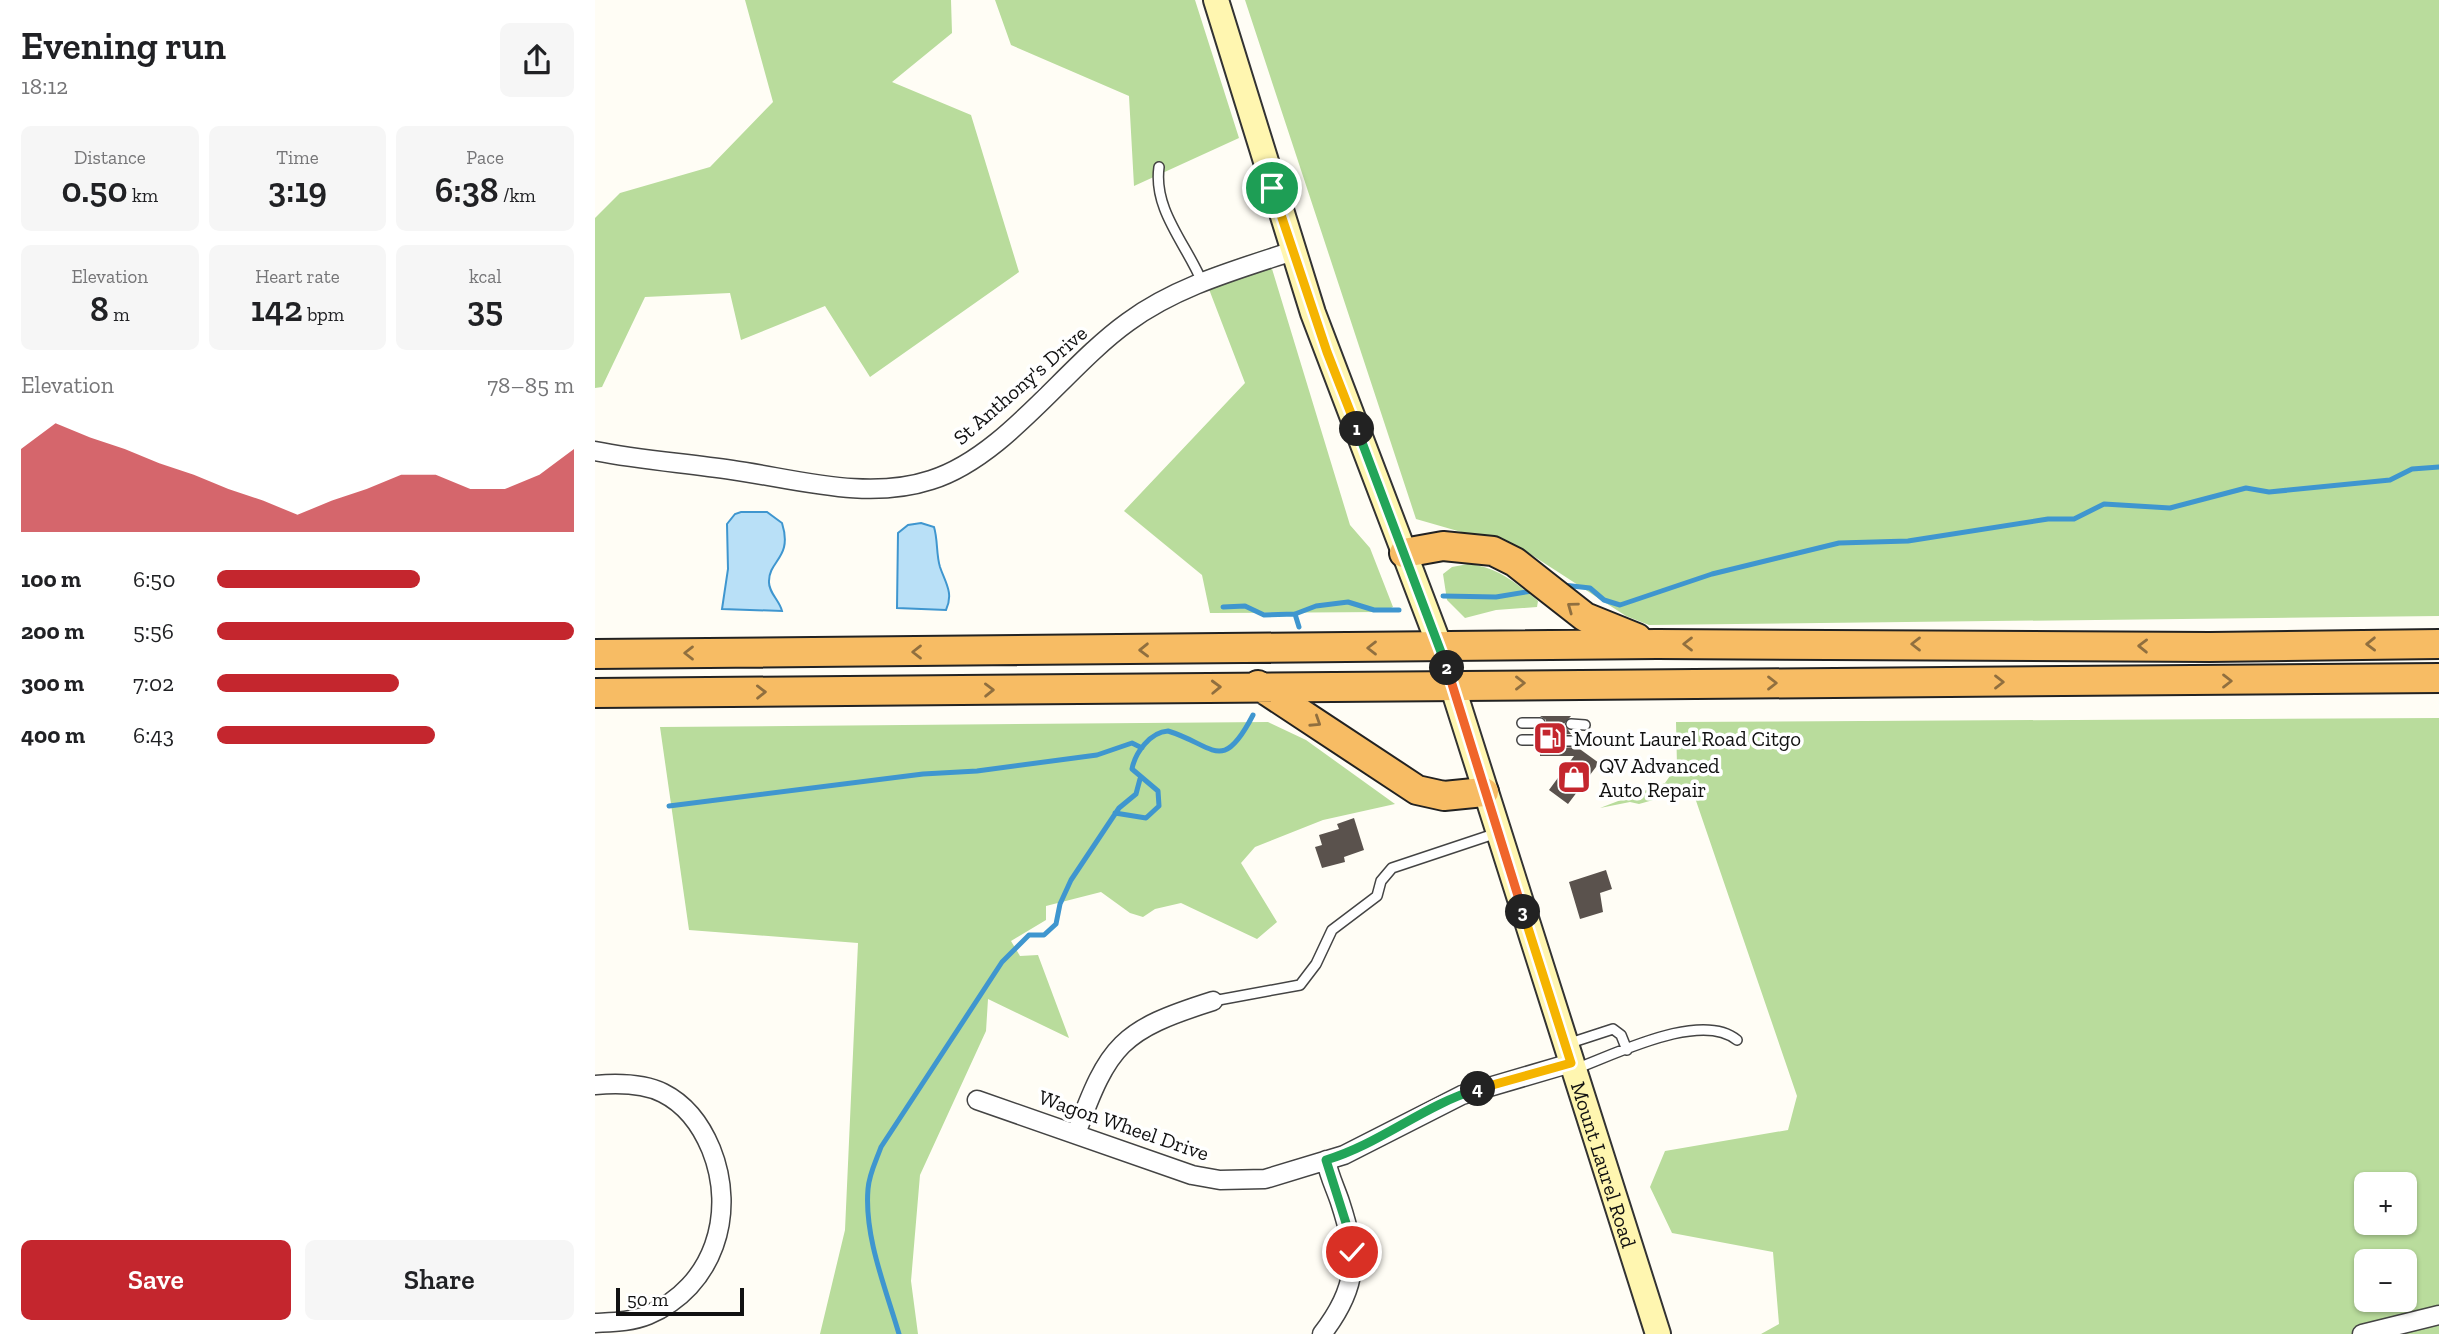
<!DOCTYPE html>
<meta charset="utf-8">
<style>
:root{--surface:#fff;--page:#f6f6f6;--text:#202124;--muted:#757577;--accent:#c4262e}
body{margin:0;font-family:"Zilla Slab",serif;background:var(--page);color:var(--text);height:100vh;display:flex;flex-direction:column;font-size:26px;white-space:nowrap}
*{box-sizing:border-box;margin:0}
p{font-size:23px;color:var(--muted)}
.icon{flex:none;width:38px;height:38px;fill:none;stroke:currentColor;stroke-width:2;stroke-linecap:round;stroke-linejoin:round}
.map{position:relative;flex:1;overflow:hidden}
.drawer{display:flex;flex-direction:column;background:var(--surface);width:595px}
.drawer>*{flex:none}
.controls{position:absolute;left:1759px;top:1172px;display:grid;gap:14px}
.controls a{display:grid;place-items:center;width:63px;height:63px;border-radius:10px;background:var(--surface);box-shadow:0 2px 5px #0004;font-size:35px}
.scale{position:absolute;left:21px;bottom:18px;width:128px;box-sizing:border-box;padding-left:7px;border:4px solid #111;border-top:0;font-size:19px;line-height:24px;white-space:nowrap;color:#111;-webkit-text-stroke:5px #fff;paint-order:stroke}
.pin{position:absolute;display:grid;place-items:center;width:60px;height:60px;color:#fff;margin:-30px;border:4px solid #fff;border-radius:50%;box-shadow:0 2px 7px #0007}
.km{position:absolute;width:35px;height:35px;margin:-18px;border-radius:50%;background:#222;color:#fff;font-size:19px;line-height:35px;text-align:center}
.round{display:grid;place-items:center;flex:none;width:74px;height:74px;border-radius:10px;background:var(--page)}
.summary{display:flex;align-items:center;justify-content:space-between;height:119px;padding:0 21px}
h1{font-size:38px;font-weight:600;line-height:52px}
.figures{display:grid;grid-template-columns:repeat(3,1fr);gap:10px;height:119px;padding:7px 21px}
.figures div{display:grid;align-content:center;border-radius:10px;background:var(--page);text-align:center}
.figures b{font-size:35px;font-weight:600}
.figures small{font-size:19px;font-weight:400}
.figures p{font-size:19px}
.chart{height:196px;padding:14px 21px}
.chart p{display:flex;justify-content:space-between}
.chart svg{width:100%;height:126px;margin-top:7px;fill:var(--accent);opacity:.7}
.cta{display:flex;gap:14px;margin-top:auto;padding:14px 21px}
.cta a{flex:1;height:80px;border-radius:10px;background:var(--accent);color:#fff;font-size:28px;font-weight:600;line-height:80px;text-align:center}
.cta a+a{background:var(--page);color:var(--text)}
ul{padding:0 21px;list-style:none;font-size:23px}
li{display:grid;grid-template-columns:112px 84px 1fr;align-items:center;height:52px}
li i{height:18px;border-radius:9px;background:var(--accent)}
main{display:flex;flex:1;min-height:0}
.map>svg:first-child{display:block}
.forest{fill:#b9dc9c;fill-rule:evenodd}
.water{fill:#b9e0f7;stroke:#3f96cf;stroke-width:2}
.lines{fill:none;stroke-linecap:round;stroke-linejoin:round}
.stream{stroke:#3f96cf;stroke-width:5}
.building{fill:#5a524d}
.service-casing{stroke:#444;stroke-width:12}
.minor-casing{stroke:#444;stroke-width:21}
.secondary-casing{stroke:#333;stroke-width:28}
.trunk-casing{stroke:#222;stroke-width:32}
.service{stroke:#fff;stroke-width:9}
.minor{stroke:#fff;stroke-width:18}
.secondary{stroke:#fff6b0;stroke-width:24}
.trunk{stroke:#f7bc64;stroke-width:28}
.oneway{stroke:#906f3f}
.split-1-casing{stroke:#fff;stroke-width:14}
.split-2-casing{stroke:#fff;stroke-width:14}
.split-3-casing{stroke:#fff;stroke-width:14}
.split-4-casing{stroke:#fff;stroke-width:14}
.split-5-casing{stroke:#fff;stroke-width:14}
.split-1{stroke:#f5b400;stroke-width:9}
.split-2{stroke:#22a559;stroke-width:9}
.split-3{stroke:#f0652b;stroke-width:9}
.split-4{stroke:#f5b400;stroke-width:9}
.split-5{stroke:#22a559;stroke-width:9}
.labels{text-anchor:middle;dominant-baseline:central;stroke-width:7;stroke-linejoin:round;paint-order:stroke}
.street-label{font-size:21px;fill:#111;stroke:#fff}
.poi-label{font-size:21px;fill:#111;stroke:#fff;text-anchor:start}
</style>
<main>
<section class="drawer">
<div class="summary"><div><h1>Evening run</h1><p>18:12</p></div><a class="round"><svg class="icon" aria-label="share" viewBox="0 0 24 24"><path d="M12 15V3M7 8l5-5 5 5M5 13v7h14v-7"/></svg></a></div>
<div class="figures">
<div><p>Distance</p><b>0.50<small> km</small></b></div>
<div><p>Time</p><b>3:19</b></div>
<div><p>Pace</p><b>6:38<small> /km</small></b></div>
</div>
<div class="figures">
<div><p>Elevation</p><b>8<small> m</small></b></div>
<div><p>Heart rate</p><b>142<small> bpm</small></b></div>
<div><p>kcal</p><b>35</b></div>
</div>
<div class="chart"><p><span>Elevation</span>78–85 m</p>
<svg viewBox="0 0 160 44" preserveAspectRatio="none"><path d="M0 44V15L10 6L20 11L30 15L40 20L50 24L60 29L70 33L80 38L90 33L100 29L110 24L120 24L130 29L140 29L150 24L160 15V44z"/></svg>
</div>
<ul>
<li><b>100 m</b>6:50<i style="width:57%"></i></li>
<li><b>200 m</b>5:56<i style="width:100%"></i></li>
<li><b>300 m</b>7:02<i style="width:51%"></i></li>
<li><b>400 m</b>6:43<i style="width:61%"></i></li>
</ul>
<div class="cta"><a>Save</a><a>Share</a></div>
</section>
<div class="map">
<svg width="1844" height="1334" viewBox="0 0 1844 1334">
<rect width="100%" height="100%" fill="#fffdf5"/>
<path class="forest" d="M150 0H356L357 33 297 82 376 115 424 272 275 377 230 306 146 340 135 293 50 297 7 387 0 388V218L25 193 115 167 178 102Z
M400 0H600L644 138 539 186 534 96 416 45Z
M650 0H1844V616L1054 625 1031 616 929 550 821 519Z
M671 249 755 525 775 548 798 607 788 612 615 613 607 575 529 511 650 383 607 271Z
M873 564C903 567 921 583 943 601L942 607 901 610 870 618 852 600 848 574 857 567Z
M1844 718V1334H1166L1184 1324 1178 1252 1077 1233 1055 1187 1070 1151 1193 1130 1202 1096 1097 789 1044 804 1035 802 1005 808 1070 783 1082 766 1081 722ZM1771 1185H1810V1223H1771ZM1771 1262H1810V1300H1771Z
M673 722 711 740 800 804 728 820 660 847 646 863 682 922 662 939 586 903 560 909 548 917 535 913 506 892 451 906V920L416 941 425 956 443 955 474 1038 393 999 391 1031 325 1175 316 1281 323 1334H225L250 1230 263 943 94 930 65 727Z"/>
<path class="water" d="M146 512H172L187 523C198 558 174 560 174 581 173 592 185 601 187 611L127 609 133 569 132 524 140 514Z
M326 523 339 527C343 540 341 554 345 567 350 582 359 593 351 610L302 608 303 533 313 525Z"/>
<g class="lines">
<path class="stream" d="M968 585 995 588 1009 600 1025 605 1117 574 1244 543 1313 541 1453 519H1479L1509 504 1575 508 1651 488 1674 492 1795 480 1817 469 1844 467
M848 596 901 597 937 591
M628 607 650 606 669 615 700 614 721 606 753 602 779 610H804
M700 614 704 627
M74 806 328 774 382 771 502 755 537 743 547 748
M520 813 551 818 564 806 563 791 537 769C540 753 555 732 573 731 619 745 627 775 658 715
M304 1334C291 1289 269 1237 273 1189 274 1174 281 1161 286 1147L407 962 434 935H449L461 924 465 904 476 880 524 808 541 794 545 779"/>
</g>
<path class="building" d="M945 716H976L969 724 976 734 962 735 959 744 964 748 982 747 1004 763 973 804 954 790 979 756H945V747L952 741 945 733 951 726V720Z
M759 818 769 850 749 857 750 862 727 868 720 847 727 845 724 835 744 829 742 824Z
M1011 870 1017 889 1005 893 1008 912 985 919 974 882Z"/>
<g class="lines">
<g class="service-casing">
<path id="service" d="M564 167C558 210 592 245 607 282
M927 723H945
M976 724 990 725
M927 740H945
M965 741H979
M618 1001 705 985 721 964 737 930 782 896 786 881 797 868 902 833
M972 1044 1018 1029 1026 1035 1032 1050
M980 1069C1019 1055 1106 1010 1142 1040"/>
</g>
<g class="minor-casing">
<path id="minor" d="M0 451C45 460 91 463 137 470 201 479 272 501 336 480 410 457 470 367 533 322 582 286 641 270 698 251
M0 1085C23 1083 48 1083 68 1093 92 1105 106 1125 116 1149 142 1213 119 1287 53 1315 36 1322 17 1322 0 1323
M382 1100 597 1175 625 1180 670 1179 749 1155 867 1095 976 1063
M481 1134C514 1044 526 1030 618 1001
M727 1334C764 1286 763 1257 745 1202 740 1187 734 1176 731 1160
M1767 1334 1844 1315"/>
</g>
<g class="secondary-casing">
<g id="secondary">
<path id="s1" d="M621 0 718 313 845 647 1063 1334"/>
</g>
</g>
<g class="trunk-casing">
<path id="trunk" d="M809 553 848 546 898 551 920 562 990 617 1042 638
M0 654 1062 644 1615 647 1844 644
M663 685 822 790 849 796 889 792
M0 693 1844 678"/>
</g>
<use href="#service" class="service"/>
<use href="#minor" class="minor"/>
<use href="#secondary" class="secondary"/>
<use href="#trunk" class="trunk"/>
</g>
<defs><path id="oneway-chevron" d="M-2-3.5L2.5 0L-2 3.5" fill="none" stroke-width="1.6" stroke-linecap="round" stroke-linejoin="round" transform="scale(1.75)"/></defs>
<g class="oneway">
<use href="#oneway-chevron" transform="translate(977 607) rotate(-144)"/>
<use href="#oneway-chevron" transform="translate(1093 644) rotate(180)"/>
<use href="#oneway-chevron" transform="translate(1321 644) rotate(180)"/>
<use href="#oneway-chevron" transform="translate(1776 644) rotate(179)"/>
<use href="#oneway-chevron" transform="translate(1548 646) rotate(-179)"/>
<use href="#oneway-chevron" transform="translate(777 648) rotate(180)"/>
<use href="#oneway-chevron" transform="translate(549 650) rotate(179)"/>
<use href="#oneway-chevron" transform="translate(322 652) rotate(180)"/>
<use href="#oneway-chevron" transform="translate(94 653) rotate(180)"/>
<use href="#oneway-chevron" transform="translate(1632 681)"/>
<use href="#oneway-chevron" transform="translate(1404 682)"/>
<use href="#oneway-chevron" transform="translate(925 683)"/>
<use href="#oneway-chevron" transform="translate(1177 683)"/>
<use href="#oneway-chevron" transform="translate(621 687) rotate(-2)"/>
<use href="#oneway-chevron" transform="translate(394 690) rotate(-1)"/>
<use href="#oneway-chevron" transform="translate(166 692) rotate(-1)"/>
<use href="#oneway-chevron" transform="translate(721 722) rotate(33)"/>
</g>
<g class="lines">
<g class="split-1-casing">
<path id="split-1" d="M677 188 732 352 762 429"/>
</g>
<g class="split-2-casing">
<path id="split-2" d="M762 429 852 668"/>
</g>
<g class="split-3-casing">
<path id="split-3" d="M852 668 928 912"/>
</g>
<g class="split-4-casing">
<path id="split-4" d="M883 1089 976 1063 928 912"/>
</g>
<g class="split-5-casing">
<path id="split-5" d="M757 1252V1242L731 1160C785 1144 829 1105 883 1089"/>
</g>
<use href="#split-1" class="split-1"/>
<use href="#split-2" class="split-2"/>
<use href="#split-3" class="split-3"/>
<use href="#split-4" class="split-4"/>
<use href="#split-5" class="split-5"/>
</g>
<defs>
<g id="fuel-square" transform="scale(1.75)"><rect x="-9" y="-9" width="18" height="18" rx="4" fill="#c4262e" stroke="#fff"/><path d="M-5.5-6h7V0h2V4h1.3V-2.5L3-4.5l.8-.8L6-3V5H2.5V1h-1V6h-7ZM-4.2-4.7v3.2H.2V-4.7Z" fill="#fff"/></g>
<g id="shop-square" transform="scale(1.75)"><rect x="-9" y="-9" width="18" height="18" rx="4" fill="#c4262e" stroke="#fff"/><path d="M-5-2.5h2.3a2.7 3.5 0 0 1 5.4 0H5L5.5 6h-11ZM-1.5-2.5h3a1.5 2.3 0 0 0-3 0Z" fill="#fff"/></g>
</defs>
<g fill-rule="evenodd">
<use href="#fuel-square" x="955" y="738"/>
<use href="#shop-square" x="979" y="777"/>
</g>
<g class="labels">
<g class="street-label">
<text transform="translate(425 385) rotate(-41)">St Anthony's Drive</text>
<text transform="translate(529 1125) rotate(19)">Wagon Wheel Drive</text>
<text stroke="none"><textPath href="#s1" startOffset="1228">Mount Laurel Road</textPath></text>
</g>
<g class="poi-label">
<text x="979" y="738">Mount Laurel Road Citgo</text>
<text x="1004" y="765">QV Advanced<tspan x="1004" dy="24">Auto Repair</tspan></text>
</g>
</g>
</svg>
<div class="controls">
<a>+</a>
<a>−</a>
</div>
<div class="scale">50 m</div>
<div class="pin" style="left:677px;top:188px;background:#1e9e55"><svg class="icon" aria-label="arrive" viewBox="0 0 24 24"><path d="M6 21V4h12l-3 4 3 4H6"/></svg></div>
<div class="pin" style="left:757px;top:1252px;background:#d93025"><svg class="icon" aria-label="check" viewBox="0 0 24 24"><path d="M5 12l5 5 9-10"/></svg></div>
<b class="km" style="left:762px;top:429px">1</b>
<b class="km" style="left:852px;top:668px">2</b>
<b class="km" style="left:928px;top:912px">3</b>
<b class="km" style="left:883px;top:1089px">4</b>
</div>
</main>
